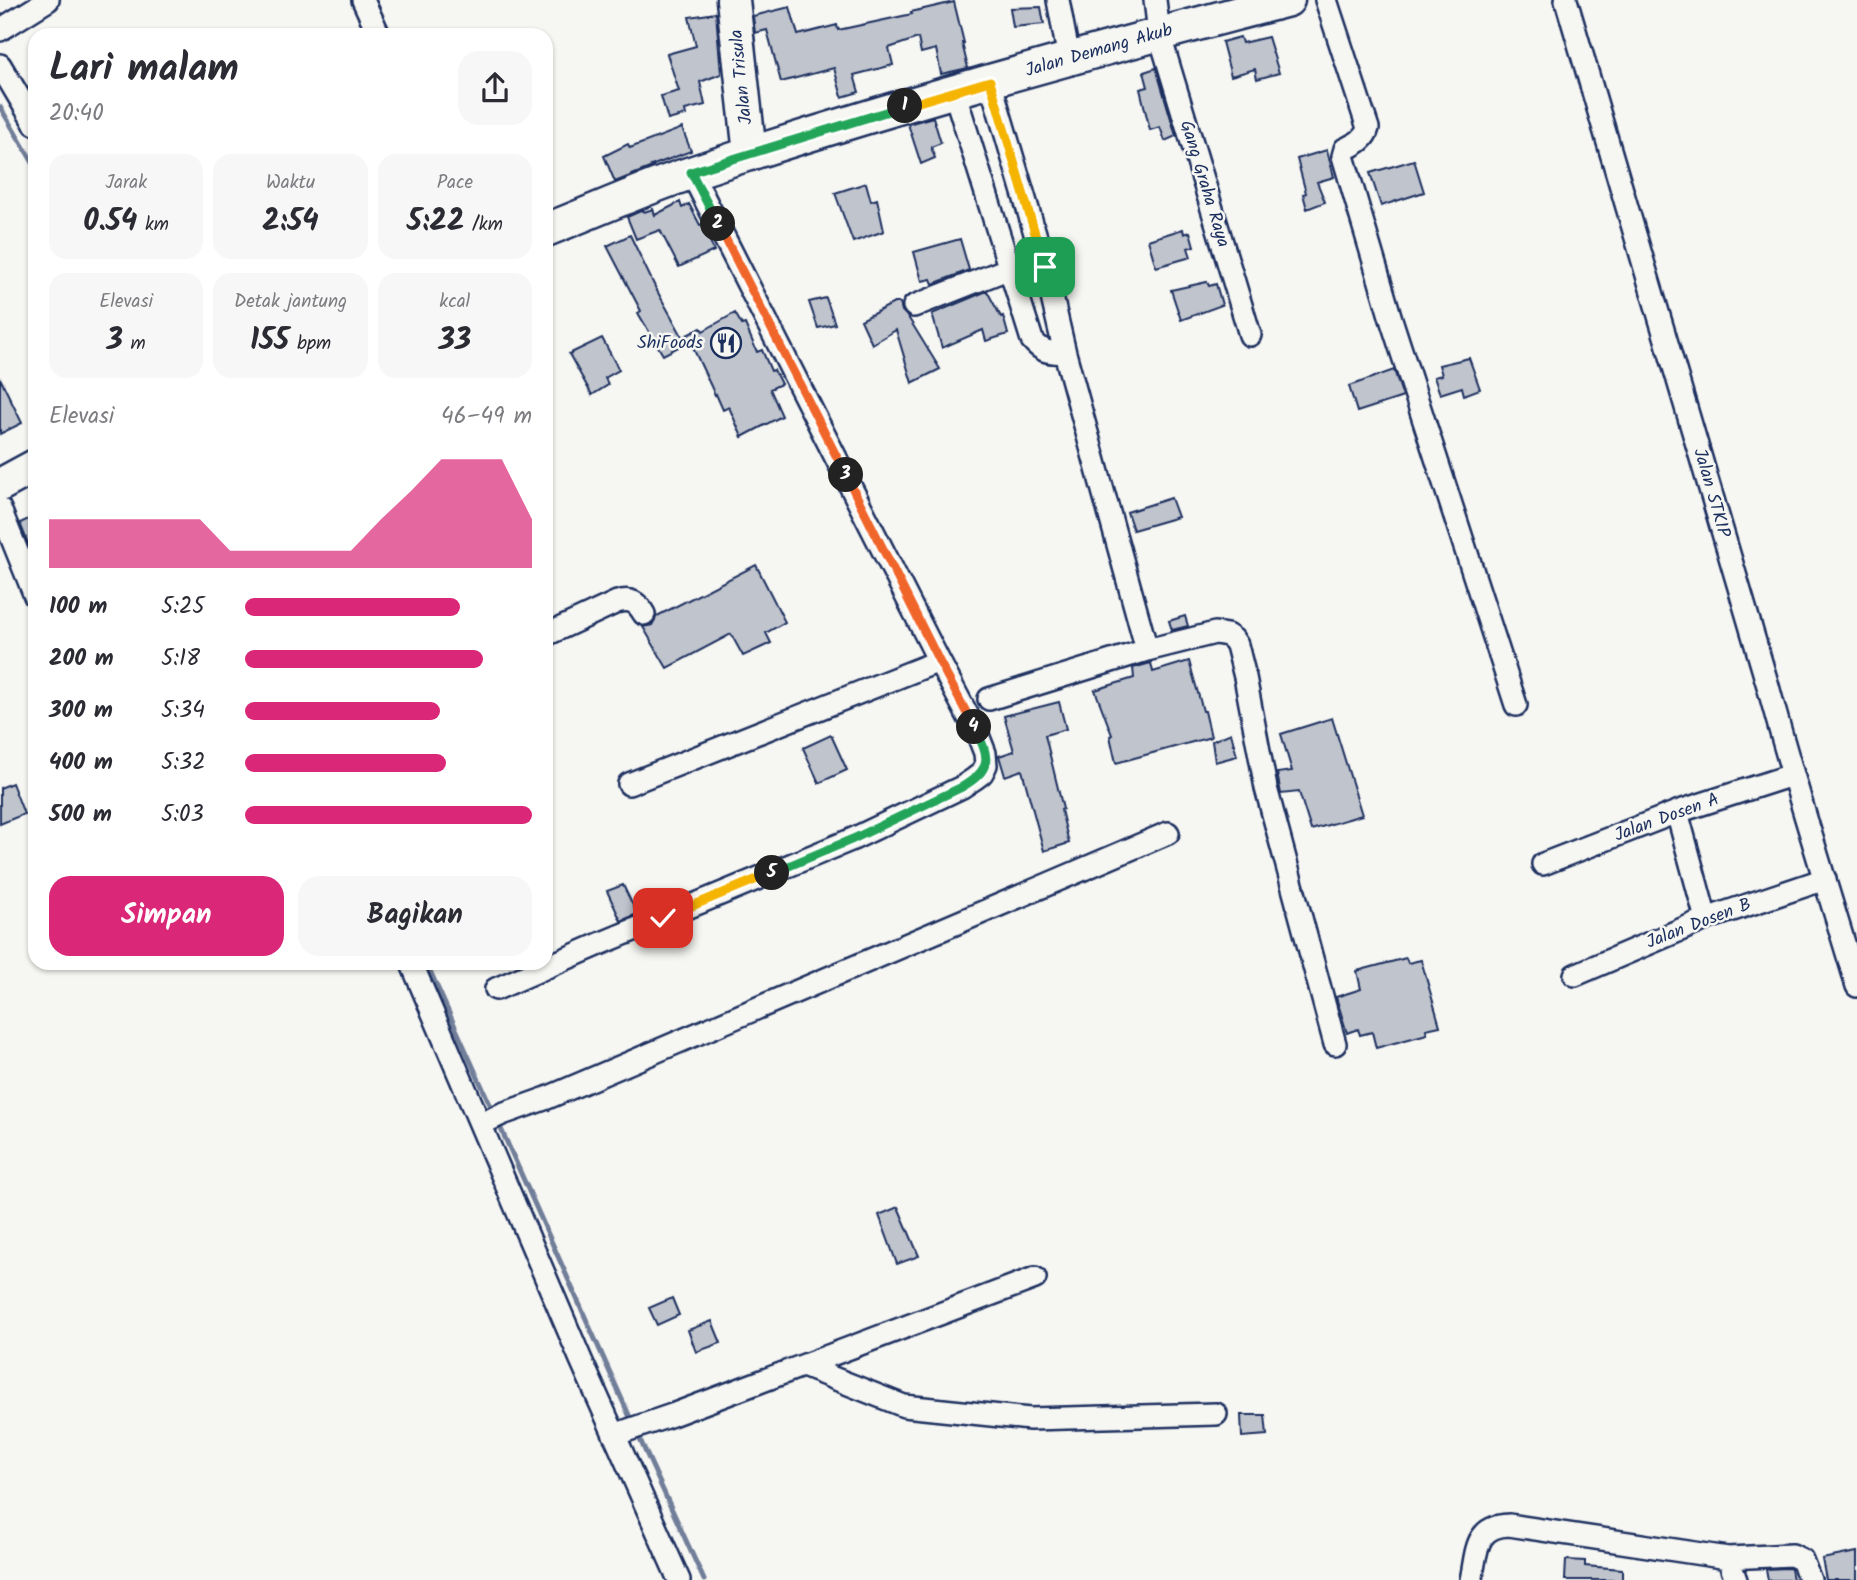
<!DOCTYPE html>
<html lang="id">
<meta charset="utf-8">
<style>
:root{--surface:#fff;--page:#f7f7f7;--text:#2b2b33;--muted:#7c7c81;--accent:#db2777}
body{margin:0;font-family:Kalam,sans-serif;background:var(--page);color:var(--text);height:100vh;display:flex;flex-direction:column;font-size:26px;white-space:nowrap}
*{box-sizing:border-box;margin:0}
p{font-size:23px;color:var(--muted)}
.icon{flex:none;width:38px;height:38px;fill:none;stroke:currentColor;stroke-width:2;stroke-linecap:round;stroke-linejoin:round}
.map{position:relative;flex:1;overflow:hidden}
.details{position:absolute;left:28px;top:28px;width:525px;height:942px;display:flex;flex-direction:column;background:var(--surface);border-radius:21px;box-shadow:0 2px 5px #0004}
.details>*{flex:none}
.pin{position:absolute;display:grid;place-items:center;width:60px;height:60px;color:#fff;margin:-30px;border-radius:14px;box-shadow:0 4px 10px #0006}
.km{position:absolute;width:35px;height:35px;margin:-18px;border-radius:50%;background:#222;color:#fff;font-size:19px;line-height:35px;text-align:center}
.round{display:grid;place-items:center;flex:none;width:74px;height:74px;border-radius:21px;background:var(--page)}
.headline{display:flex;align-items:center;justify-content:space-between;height:119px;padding:0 21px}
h1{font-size:38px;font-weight:700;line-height:52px}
.stats{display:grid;grid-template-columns:repeat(3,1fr);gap:10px;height:119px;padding:7px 21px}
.stats div{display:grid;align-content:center;border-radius:18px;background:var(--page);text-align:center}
.stats b{font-size:30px;font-weight:700}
.stats small{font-size:19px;font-weight:400}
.stats p{font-size:19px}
.chart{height:196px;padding:14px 21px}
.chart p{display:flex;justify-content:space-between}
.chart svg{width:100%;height:126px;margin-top:7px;fill:var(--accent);opacity:.7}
.button{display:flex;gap:14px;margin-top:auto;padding:14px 21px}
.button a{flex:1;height:80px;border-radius:21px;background:var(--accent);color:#fff;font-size:28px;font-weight:700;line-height:80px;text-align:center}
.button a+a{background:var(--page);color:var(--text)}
ul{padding:0 21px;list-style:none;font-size:23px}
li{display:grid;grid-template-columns:112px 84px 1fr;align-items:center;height:52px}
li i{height:18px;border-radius:9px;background:var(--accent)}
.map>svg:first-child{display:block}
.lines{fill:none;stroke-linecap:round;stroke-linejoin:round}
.stream{stroke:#717e99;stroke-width:5}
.building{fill:#c0c4cd;stroke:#1b2f5e;stroke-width:2}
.street-casing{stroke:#1b2f5e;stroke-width:26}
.secondary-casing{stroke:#1b2f5e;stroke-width:37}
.street{stroke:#f6f6f2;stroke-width:21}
.secondary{stroke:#f6f6f2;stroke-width:32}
.split-1-casing{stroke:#fff;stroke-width:14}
.split-2-casing{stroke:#fff;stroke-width:14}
.split-3-casing{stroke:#fff;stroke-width:14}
.split-4-casing{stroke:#fff;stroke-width:14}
.split-5-casing{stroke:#fff;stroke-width:14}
.split-6-casing{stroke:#fff;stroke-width:14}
.split-1{stroke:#f5b400;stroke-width:9}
.split-2{stroke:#22a559;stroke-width:9}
.split-3{stroke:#f0652b;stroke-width:9}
.split-4{stroke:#f0652b;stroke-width:9}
.split-5{stroke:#22a559;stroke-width:9}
.split-6{stroke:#f5b400;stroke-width:9}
.labels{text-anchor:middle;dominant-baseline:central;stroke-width:5;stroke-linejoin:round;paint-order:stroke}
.street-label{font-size:18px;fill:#1b2f5e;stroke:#f6f6f2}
.poi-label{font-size:18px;fill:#1b2f5e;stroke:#f6f6f2;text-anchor:end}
</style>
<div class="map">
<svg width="1857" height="1580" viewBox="0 0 1857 1580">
<rect width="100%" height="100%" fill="#f6f6f2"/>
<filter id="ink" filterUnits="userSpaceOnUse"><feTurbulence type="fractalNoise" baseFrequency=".0143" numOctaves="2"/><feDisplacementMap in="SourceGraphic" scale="14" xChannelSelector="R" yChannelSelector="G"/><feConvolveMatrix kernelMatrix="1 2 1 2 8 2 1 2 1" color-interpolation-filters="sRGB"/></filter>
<g filter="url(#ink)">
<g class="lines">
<path class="stream" d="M0 107 35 166
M426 962 493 1111
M497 1120 633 1424
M637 1433 704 1580"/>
</g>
<path class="building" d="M954 2 964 43H962L968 68 941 74 936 49 921 53 918 38 889 48 893 65 854 75 859 92 842 97 834 68 781 82 767 30 755 33 753 16 790 7 798 35 837 25 838 30 912 14 911 12Z
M1041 7 1044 24 1013 27 1010 8Z
M716 13 721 74 700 82 705 105 685 110 686 115 668 120 661 96 679 91 667 54 696 46 689 17Z
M1240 37 1242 43 1268 37 1279 73 1257 79 1255 69 1231 76 1222 42Z
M1156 68 1176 136 1165 141 1160 127 1150 130 1140 89 1148 87 1144 72Z
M933 117 941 143 931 147 935 158 921 164 908 124Z
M682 128 691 151 651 166 652 167 615 182 604 156 628 144 630 148Z
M1327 150 1334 177 1317 182 1325 202 1307 209 1303 194 1306 193 1297 159Z
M1414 160 1424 192 1381 206 1370 173Z
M866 183 871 201 877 199 884 231 853 242 835 193Z
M680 202 682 208 689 204 700 225 703 224 714 251 679 267 660 230 636 239 627 217 643 210 644 212 653 209 655 215Z
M1183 229 1184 234 1190 232 1194 246 1188 248 1191 257 1156 267 1148 240Z
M630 235 656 289 686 343 663 355 638 313 641 311 607 246Z
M960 239 969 270 933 284 931 279 922 281 914 252Z
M1207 282 1209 286 1216 284 1222 305 1181 320 1171 290Z
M987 291 1001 317 1003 316 1008 334 986 341 983 330 942 348 932 314Z
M826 298 835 324 818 328 809 302Z
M894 303H900L902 311 908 317 940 369 912 383 896 330 872 344 861 320Z
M735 313 742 325 745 324 757 352 762 350 771 371 774 370 781 384 770 389 782 416 742 437 729 407 723 410 716 394 715 395 687 335 701 328 703 331Z
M602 338 619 370 605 378 608 385 592 395 569 354Z
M1469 358 1480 389 1464 395 1462 387 1440 394 1434 377 1442 375 1439 365Z
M1394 370 1403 397 1357 412 1349 386Z
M0 378 22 423 0 434Z
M1171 498 1178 517 1133 530 1127 512Z
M35 516V561L20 523Z
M756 565 785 622 766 633 771 643 743 656 731 634 667 668 643 627 652 625 657 616Z
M1185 616 1188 626 1172 630 1169 621Z
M1189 661 1203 711H1205L1211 737 1116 763 1110 736 1112 735 1095 690 1134 678 1133 668 1151 663 1153 672Z
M1059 702 1066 729 1045 735 1063 809 1061 810 1069 843 1044 851 1022 770 1005 776 999 756 1014 751 1004 716Z
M1332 718 1362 815 1311 830 1299 792 1281 794 1277 773 1292 771 1281 734Z
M1231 733 1237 756 1215 762 1212 741Z
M831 735 847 770 819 783 803 748Z
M12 783 24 814 0 824V788Z
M623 885 637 914 621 921 607 891Z
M1406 958 1408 963 1421 960 1440 1026 1426 1029 1427 1034 1376 1048 1372 1032 1360 1035 1358 1029 1347 1033 1336 997 1361 989 1357 971Z
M898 1207 919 1256 897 1264 879 1215Z
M672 1298 679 1315 657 1325 649 1308Z
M712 1321 721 1343 696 1352 688 1330Z
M1241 1415H1265L1267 1435 1242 1437Z
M1857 1552V1580H1826L1822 1559Z
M1566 1560 1585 1561V1566L1622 1569V1580H1565Z
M1789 1568 1791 1569 1793 1580H1768L1766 1569Z"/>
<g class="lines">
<g class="street-casing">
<path id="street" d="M363 0 379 35
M1058 0 1069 59
M1155 0 1159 33 1250 335
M1326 0 1368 128C1365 140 1355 144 1345 149L1343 156 1391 319 1516 705
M1566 0 1768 686C1795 787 1827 886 1857 986
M0 30 48 0
M0 65 35 124
M990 81 1045 267 1065 353 1147 650
M954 91 1032 340C1043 353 1049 352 1065 353
M914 306 1010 268
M0 509 35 596
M546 635 617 602C631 598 637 602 644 614
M989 699 1147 650 1215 633 1227 635 1233 639 1237 645 1245 677 1266 788 1335 1044
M629 784 939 661
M1677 812 1706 919
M1543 864 1677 812 1792 775
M411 962 581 1360 679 1580
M1575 975 1706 919 1825 879
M496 989 602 943 853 839 962 787 974 779 982 773 986 765 985 753 978 735 939 661 691 172
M481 1124 502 1114 547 1098 1168 833
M803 1366 904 1406 1030 1419 1216 1414
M614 1435 672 1415 1035 1278
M1728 1558 1736 1580
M1471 1580C1477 1553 1474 1526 1509 1525L1728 1558 1792 1555 1802 1560 1810 1580"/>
</g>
<g class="secondary-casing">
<path id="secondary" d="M733 0 750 154
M546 230C595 211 644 188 694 172 889 107 1089 52 1288 0
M0 485 35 466"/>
</g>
<use href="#street" class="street"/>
<use href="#secondary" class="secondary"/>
</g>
</g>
<g class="lines" filter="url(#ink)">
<g class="split-1-casing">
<path id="split-1" d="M905 106 990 81 1045 267"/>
</g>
<g class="split-2-casing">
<path id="split-2" d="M718 224 691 172 905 106"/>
</g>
<g class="split-3-casing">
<path id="split-3" d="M718 224 846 475"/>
</g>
<g class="split-4-casing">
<path id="split-4" d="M846 475 939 661 974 727"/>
</g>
<g class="split-5-casing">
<path id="split-5" d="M772 873 853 839 962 787C992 769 991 758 974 727"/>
</g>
<g class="split-6-casing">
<path id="split-6" d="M663 918 772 873"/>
</g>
<use href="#split-1" class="split-1"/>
<use href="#split-2" class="split-2"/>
<use href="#split-3" class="split-3"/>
<use href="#split-4" class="split-4"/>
<use href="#split-5" class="split-5"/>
<use href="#split-6" class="split-6"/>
</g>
<defs>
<g id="restaurant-ring" transform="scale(1.575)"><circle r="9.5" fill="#f6f6f2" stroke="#1b2f5e" stroke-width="1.5"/><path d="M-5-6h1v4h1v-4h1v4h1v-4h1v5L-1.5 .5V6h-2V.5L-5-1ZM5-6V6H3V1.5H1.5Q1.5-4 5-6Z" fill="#1b2f5e"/></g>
</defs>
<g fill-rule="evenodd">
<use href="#restaurant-ring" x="726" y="343"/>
</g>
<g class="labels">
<g class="street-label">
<text transform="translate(1099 51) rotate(-16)">Jalan Demang Akub</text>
<text transform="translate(742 77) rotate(-96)">Jalan Trisula</text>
<text transform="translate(1204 184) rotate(73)">Gang Graha Raya</text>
<text transform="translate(1711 493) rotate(74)">Jalan STKIP</text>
<text transform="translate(1667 818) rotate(-20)">Jalan Dosen A</text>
<text transform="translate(1699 924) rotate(-21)">Jalan Dosen B</text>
</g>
<g class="poi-label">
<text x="703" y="343">ShiFoods</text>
</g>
</g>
</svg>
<div class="pin" style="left:1045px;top:267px;background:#1e9e55"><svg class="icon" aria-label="arrive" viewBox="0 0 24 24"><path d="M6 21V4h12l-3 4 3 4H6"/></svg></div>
<div class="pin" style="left:663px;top:918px;background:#d93025"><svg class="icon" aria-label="check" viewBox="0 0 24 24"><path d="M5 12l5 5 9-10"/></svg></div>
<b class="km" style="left:905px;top:106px">1</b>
<b class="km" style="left:718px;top:224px">2</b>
<b class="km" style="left:846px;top:475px">3</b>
<b class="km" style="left:974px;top:727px">4</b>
<b class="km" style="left:772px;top:873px">5</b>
<section class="details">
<div class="headline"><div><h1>Lari malam</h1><p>20:40</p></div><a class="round"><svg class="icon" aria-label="share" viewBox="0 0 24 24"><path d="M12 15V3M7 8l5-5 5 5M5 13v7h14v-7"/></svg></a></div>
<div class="stats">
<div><p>Jarak</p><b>0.54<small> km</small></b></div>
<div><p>Waktu</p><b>2:54</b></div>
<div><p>Pace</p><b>5:22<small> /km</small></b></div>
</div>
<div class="stats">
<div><p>Elevasi</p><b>3<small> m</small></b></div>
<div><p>Detak jantung</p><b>155<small> bpm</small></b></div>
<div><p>kcal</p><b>33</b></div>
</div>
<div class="chart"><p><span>Elevasi</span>46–49 m</p>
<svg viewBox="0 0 160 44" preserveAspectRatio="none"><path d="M0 44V27L10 27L20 27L30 27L40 27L50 27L60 38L70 38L80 38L90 38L100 38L110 27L120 17L130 6L140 6L150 6L160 27V44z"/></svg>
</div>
<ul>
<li><b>100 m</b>5:25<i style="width:75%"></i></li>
<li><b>200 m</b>5:18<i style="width:83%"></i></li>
<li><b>300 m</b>5:34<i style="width:68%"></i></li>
<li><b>400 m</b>5:32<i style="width:70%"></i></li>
<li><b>500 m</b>5:03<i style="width:100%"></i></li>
</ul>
<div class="button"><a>Simpan</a><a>Bagikan</a></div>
</section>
</div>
